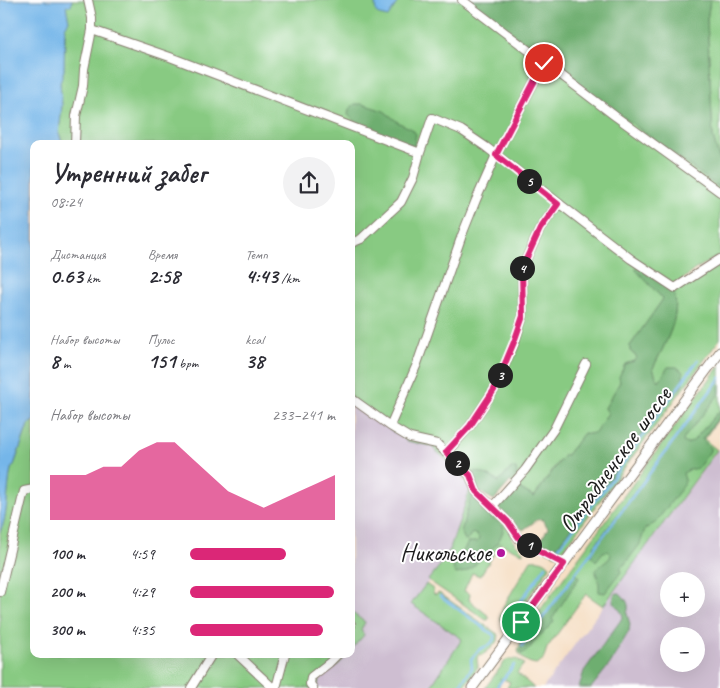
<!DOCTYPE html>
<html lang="ru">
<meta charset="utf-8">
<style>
:root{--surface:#fff;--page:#f2f2f3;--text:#2b2b33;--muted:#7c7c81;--accent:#db2777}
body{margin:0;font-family:Caveat,sans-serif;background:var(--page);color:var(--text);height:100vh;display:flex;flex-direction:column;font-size:19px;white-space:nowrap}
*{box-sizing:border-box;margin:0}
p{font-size:16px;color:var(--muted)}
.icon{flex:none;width:28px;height:28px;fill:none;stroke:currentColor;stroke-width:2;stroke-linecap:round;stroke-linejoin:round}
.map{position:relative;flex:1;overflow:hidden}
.details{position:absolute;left:30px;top:140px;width:325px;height:518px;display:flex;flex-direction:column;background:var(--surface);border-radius:10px;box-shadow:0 5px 20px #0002}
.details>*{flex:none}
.controls{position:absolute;left:660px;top:572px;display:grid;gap:10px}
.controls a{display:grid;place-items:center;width:45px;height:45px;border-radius:50%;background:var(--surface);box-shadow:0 5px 20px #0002;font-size:25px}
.pin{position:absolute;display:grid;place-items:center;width:42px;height:42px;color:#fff;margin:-21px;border:2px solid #fff;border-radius:50%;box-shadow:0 1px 5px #0007}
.km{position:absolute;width:25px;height:25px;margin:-12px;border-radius:50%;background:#222;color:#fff;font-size:14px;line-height:25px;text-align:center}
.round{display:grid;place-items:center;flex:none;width:52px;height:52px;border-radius:26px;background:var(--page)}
.overview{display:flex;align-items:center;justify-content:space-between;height:85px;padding:0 20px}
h1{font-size:28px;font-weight:600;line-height:38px}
.figures{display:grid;grid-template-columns:repeat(3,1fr);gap:8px;height:85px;padding:5px 20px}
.figures div{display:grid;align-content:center}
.figures b{font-size:21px;font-weight:600}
.figures small{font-size:14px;font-weight:400}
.figures p{font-size:14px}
.chart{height:140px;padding:10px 20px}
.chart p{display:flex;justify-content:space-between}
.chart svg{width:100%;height:90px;margin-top:5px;fill:var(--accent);opacity:.7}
ul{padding:0 20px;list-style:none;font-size:16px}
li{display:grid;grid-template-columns:80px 60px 1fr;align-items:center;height:38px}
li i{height:12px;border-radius:6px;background:var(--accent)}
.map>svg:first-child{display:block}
.industrial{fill:#cebed1;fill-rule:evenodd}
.green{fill:#88ca82;stroke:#52734f}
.forest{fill:#6eae70;stroke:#456546}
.water{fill:#74b6e9;stroke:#486982}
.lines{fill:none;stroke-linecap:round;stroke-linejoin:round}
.stream{stroke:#74b6e9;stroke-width:2.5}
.minor-casing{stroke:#897e70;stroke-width:10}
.major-casing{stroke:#897e70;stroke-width:11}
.minor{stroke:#fff;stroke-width:8}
.major{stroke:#fff;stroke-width:9}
.route-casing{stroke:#fff;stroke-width:10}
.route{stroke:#db2777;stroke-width:6}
.poi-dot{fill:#b5179e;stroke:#fff;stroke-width:2}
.labels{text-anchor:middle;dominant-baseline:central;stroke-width:4;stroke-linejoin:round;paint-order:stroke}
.street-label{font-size:25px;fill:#1c1c1c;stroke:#fff}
.poi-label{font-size:25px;fill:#1c1c1c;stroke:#fff;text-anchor:end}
</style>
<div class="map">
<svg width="720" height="688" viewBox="0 0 720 688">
<rect width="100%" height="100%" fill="#fff"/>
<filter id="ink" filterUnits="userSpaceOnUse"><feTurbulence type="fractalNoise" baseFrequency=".02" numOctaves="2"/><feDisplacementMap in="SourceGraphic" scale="10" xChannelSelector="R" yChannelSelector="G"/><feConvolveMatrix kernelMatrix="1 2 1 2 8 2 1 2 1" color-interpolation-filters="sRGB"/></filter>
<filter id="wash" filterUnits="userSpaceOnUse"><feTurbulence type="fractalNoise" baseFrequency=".0096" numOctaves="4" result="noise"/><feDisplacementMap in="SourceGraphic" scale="20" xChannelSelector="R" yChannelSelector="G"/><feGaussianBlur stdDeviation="1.12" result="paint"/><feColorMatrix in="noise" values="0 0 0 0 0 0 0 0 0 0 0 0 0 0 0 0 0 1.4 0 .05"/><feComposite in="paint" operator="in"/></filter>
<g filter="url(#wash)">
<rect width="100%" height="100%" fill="#f6dfc5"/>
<path class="industrial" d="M351 402 415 443 431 446 459 472 470 490 447 557 411 604 462 639 430 688H319L317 686 320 678 337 666 348 654H351V650L364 635 361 630 365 622 351 612Z
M720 447V688H543L603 606ZM669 581H696V609H669ZM669 636H696V664H669Z"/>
<path class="green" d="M72 0H468L720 188V255L694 270 670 290 640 266 636 269 663 299 630 346V351L637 357 634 361 625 364 620 382 605 408 608 413 596 433 590 434 584 433 566 456 558 462 534 497 514 485 505 476 499 482C493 477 487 477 482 473L476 485 471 489 492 514 497 516 510 531 514 542 523 551V553C515 550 508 548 501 543L480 576 472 573 464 591 470 594 469 600 490 617 488 620H486L428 580 447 557 470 490 459 472 431 446 407 441 351 402V144H63L59 133 62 105 60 83 64 70 66 6 71 5Z
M710 0H720V162L713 137 707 20Z
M720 264V339L564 549C560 554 558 556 552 553L607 482 651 420 683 385 664 374 659 381 656 377 653 368C664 345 681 319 674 292L697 276Z
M720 365V417L704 439 717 450 603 606 586 594 547 648 543 660 536 664C528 663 521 659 518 651L523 634H526L527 632 530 634 536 625 532 621Z
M34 420V654H348L337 666 320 678 317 686 319 688H0V532C9 514 6 490 11 469L14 465 28 425Z
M531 560C538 559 547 560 550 567L509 625 505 626 500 618 504 605Z
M426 584 433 589V593L435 595 439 593 499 635C498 643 489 651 482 655L480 654 477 658 478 667 463 688H430L462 639 411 604Z
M351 612 365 622 361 630 364 635 351 650Z
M509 659H517L524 664 517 673 534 688H507L510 682 500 678 501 682 498 688H485L506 660Z"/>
<path class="forest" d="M468 0H710L707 20 713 137 720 162V188L547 61Z
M355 104H362L384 111 399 123 412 129 416 134 414 146 361 127 348 115 349 109Z
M639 266 674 292C681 319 664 345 653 368L656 377 659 381 668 367H677L683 372V385L651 420 607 482 552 553 542 549 539 544 548 528 542 519 537 520 523 530 500 510 498 506 499 502 514 485 534 497 564 455 566 456 584 433 590 434 596 432 608 413 605 408 620 382 619 377 625 364 634 361 637 357 630 351V346L663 299 635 269Z
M720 378V393L684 438 683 442 687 444 693 441 720 410V416L702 439 710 448V451L698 468 689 470 683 473 685 480 684 485 655 523 645 529 640 544 625 564 621 567V572L605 593 599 592V581L595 570 609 559 611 555 607 551 603 552 596 561 591 556 594 546Z
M511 468 516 469 517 474 494 500 478 491 472 475 476 471C483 473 493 477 499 482Z
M471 495C479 500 481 508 487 514 492 519 498 521 504 527 502 537 494 552 482 555 476 565 469 573 456 574L453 569C456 559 464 552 468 542H477L479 539 477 535 472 533 467 540H465L461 532Z
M575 575H578L579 578 552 619 554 621C549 628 545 631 539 636 532 642 531 651 521 654L520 650Z
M617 593H620C627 600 630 604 627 614L630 624 629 631 610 664 591 688H579L584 671 623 617C621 607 611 606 614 595Z"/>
<path class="water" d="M0 0H72L71 6H66L69 21 65 27 64 70 60 83 62 105 59 133 62 144H34V420L28 425 14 465 11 469C7 488 8 517 0 532Z
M376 0H399L388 17 379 15 376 12 375 5Z"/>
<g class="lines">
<path class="stream" d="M557 550 609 483 698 360
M440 596 495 636C492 646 488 645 480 649 477 651 474 656 471 659L472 668 458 688
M508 619 546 566
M522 646 720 378
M496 688 514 665"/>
</g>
</g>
<g filter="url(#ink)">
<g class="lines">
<g class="minor-casing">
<path id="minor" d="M462 0 615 116 720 192
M92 30 170 57 420 153
M75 144 76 116 83 86 84 69 92 30V18L88 0
M351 243 361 239 401 202 413 178 420 153 432 118 461 130 486 147 631 259 675 288 720 259
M351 398 390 426 410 438 437 444 470 475 476 491 508 522 519 539 564 564
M390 426 417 364 462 235 476 200 496 155 544 63
M34 450V458
M446 453 470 426 494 390 515 342 523 316 522 268 540 229 558 204
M492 507 525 470 554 429 586 364
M0 592 24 491 34 489
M351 624V625
M237 654 273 688
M191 688 212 654
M276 688 285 654
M313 688 310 684 311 677 329 663 338 654"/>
</g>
<g class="major-casing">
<path id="major" d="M472 688 720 352"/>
</g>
<use href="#minor" class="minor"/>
<use href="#major" class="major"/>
</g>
</g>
<g class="lines" filter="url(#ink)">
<g class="route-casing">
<path id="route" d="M521 622 564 564 531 547 519 538 508 522 476 491 470 475 446 452 470 426 494 390 514 342 523 316 522 268 540 229 558 204 496 155 544 63"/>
</g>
<use href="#route" class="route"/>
</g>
<circle class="poi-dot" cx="501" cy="553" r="5"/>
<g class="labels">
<g class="street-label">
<text transform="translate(615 460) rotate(-54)">Отрадненское шоссе</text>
</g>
<g class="poi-label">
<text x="491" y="553">Никольское</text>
</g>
</g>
</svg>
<div class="controls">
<a>+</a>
<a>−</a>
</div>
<div class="pin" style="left:521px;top:622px;background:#1e9e55"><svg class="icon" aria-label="arrive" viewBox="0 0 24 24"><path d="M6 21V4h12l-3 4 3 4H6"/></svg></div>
<div class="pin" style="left:544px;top:63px;background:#d93025"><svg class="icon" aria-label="check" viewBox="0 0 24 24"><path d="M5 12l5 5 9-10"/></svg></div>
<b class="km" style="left:529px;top:545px">1</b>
<b class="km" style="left:457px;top:463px">2</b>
<b class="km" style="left:500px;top:375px">3</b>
<b class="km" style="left:522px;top:268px">4</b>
<b class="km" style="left:529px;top:181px">5</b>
<section class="details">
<div class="overview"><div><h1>Утренний забег</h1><p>08:24</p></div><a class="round"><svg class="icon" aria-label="share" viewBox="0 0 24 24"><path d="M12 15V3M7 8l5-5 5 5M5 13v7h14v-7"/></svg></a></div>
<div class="figures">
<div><p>Дистанция</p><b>0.63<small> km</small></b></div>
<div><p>Время</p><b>2:58</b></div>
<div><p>Темп</p><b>4:43<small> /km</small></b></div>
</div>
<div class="figures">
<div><p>Набор высоты</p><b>8<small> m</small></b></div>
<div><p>Пульс</p><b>151<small> bpm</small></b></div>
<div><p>kcal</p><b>38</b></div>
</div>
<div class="chart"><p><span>Набор высоты</span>233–241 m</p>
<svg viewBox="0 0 160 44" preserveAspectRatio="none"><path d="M0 44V22L10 22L20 22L30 18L40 18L50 10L60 6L70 6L80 14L90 22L100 30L110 34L120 38L130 34L140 30L150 26L160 22V44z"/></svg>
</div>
<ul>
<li><b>100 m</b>4:59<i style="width:66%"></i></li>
<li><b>200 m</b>4:29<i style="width:99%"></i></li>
<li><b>300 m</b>4:35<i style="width:92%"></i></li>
</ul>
</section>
</div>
